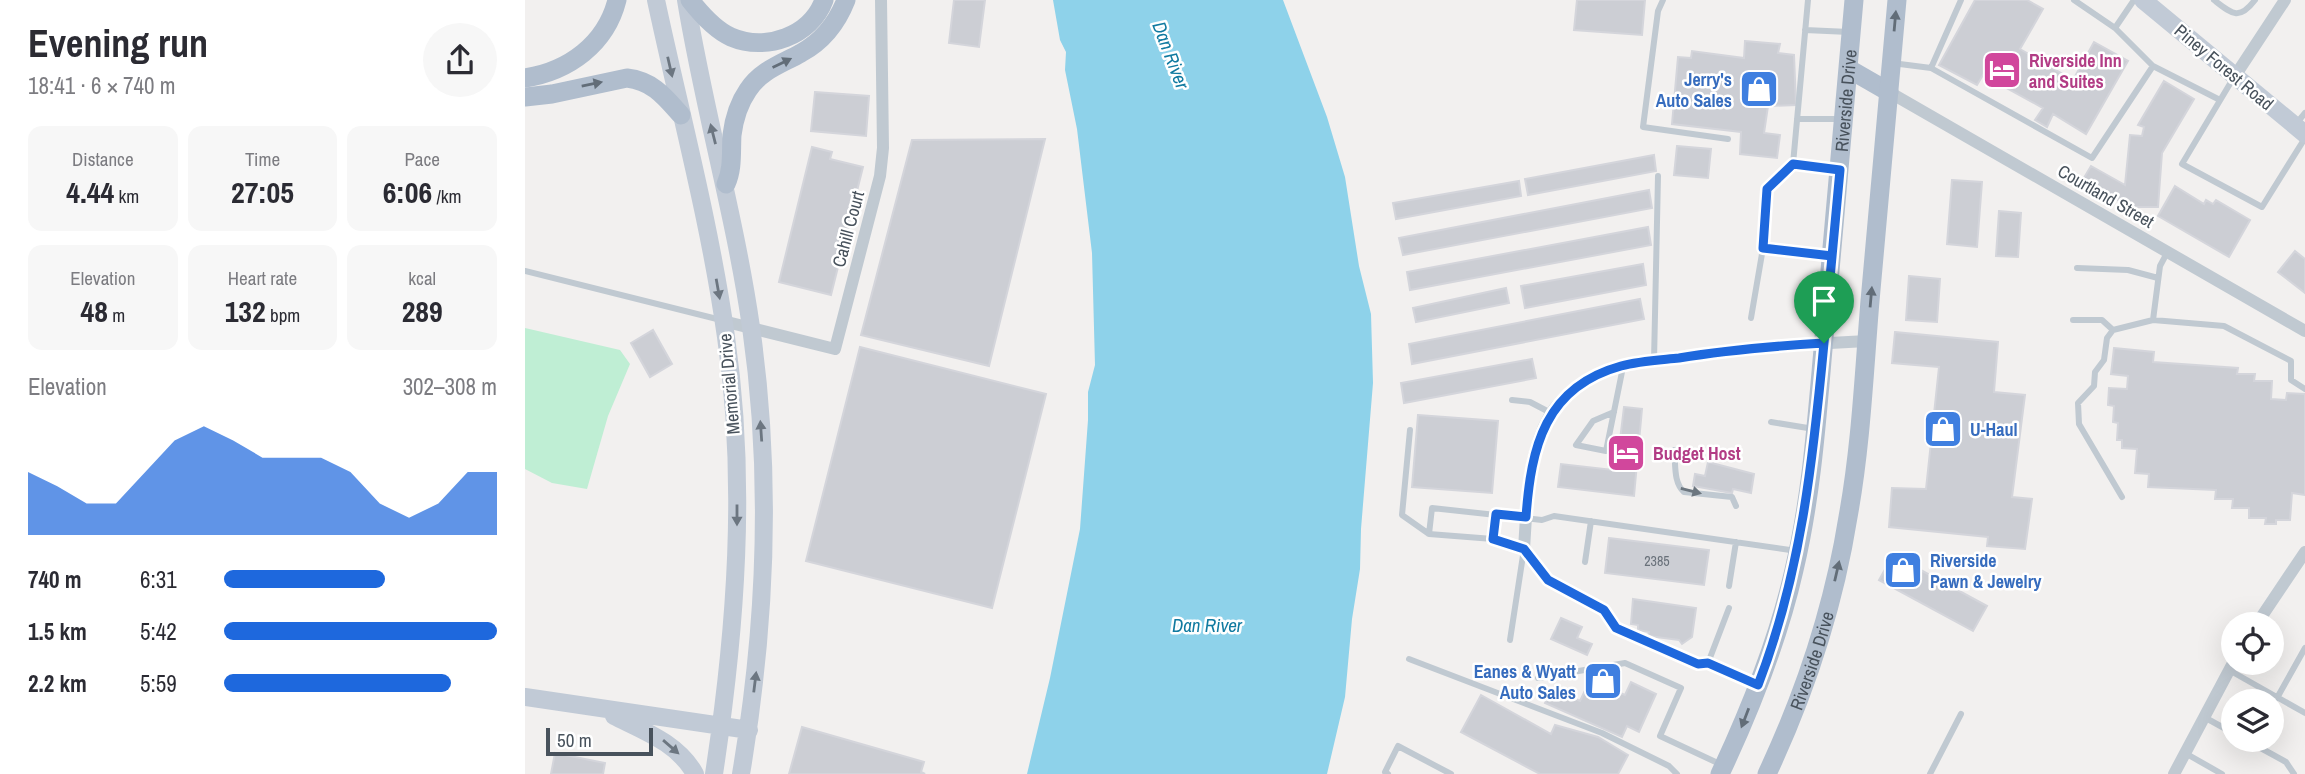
<!DOCTYPE html>
<meta charset="utf-8">
<style>
:root{--surface:#fff;--page:#f7f7f7;--text:#2b2b33;--muted:#7c7c81;--accent:#1e68dd}
body{margin:0;font-family:"Archivo Narrow",sans-serif;background:var(--page);color:var(--text);height:100vh;display:flex;flex-direction:column;font-size:26px;white-space:nowrap}
*{box-sizing:border-box;margin:0}
p{font-size:23px;color:var(--muted)}
.icon{flex:none;width:38px;height:38px;fill:none;stroke:currentColor;stroke-width:2;stroke-linecap:round;stroke-linejoin:round}
.map{position:relative;flex:1;overflow:hidden}
.side{display:flex;flex-direction:column;background:var(--surface);width:525px}
.side>*{flex:none}
.controls{position:absolute;left:1696px;top:612px;display:grid;gap:14px}
.controls a{display:grid;place-items:center;width:63px;height:63px;border-radius:50%;background:var(--surface);box-shadow:0 7px 28px #0002;font-size:35px}
.scale{position:absolute;left:21px;bottom:18px;width:107px;box-sizing:border-box;padding-left:7px;border:4px solid #48525c;border-top:0;font-size:19px;line-height:24px;white-space:nowrap;color:#48525c;-webkit-text-stroke:5px #fff;paint-order:stroke}
.pin{position:absolute;display:grid;place-items:center;width:60px;height:60px;color:#fff;margin:-72px -30px;border-radius:50% 50% 50% 0;rotate:-45deg;box-shadow:0 0 7px #0007}
.pin .icon{rotate:45deg}
.round{display:grid;place-items:center;flex:none;width:74px;height:74px;border-radius:37px;background:var(--page)}
.headline{display:flex;align-items:center;justify-content:space-between;height:119px;padding:0 28px}
h1{font-size:38px;font-weight:700;line-height:52px}
.metrics{display:grid;grid-template-columns:repeat(3,1fr);gap:10px;height:119px;padding:7px 28px}
.metrics div{display:grid;align-content:center;border-radius:14px;background:var(--page);text-align:center}
.metrics b{font-size:30px;font-weight:700}
.metrics small{font-size:19px;font-weight:400}
.metrics p{font-size:19px}
.chart{height:196px;padding:14px 28px}
.chart p{display:flex;justify-content:space-between}
.chart svg{width:100%;height:126px;margin-top:7px;fill:var(--accent);opacity:.7}
ul{padding:0 28px;list-style:none;font-size:23px}
li{display:grid;grid-template-columns:112px 84px 1fr;align-items:center;height:52px}
li i{height:18px;border-radius:9px;background:var(--accent)}
main{display:flex;flex:1;min-height:0}
.map>svg:first-child{display:block}
.green{fill:#bfeed4}
.water{fill:#8ed2ea}
.building{fill:#ccced4;stroke:#d4d5db;stroke-width:2}
.lines{fill:none;stroke-linecap:round;stroke-linejoin:round}
.lane{stroke:#c0c9d1;stroke-width:6}
.street{stroke:#c0c9d1;stroke-width:12}
.secondary{stroke:#c1cad6;stroke-width:18}
.primary{stroke:#b0bdcd;stroke-width:19}
.oneway{fill:#626d78}
.oneway2{fill:#6c7681}
.oneway3{fill:#6c767f}
.route-casing{stroke:#fff;stroke-width:14}
.route{stroke:#1e68dd;stroke-width:9}
.labels{text-anchor:middle;dominant-baseline:central;stroke-width:5;stroke-linejoin:round;paint-order:stroke}
.number-label{font-size:14px;fill:#69717a}
.hotel-label{font-size:18px;font-weight:bold;fill:#b23c85;stroke:#fff;text-anchor:start}
.street-label{font-size:18px;fill:#48525c;stroke:#fff}
.shop-label{font-size:18px;font-weight:bold;fill:#366cbe;stroke:#fff;text-anchor:end}
.water-label{font-size:19px;font-style:italic;fill:#107aa0;stroke:#fff}
</style>
<main>
<section class="side">
<div class="headline"><div><h1>Evening run</h1><p>18:41 · 6 × 740 m</p></div><a class="round"><svg class="icon" aria-label="share" viewBox="0 0 24 24"><path d="M12 15V3M7 8l5-5 5 5M5 13v7h14v-7"/></svg></a></div>
<div class="metrics">
<div><p>Distance</p><b>4.44<small> km</small></b></div>
<div><p>Time</p><b>27:05</b></div>
<div><p>Pace</p><b>6:06<small> /km</small></b></div>
</div>
<div class="metrics">
<div><p>Elevation</p><b>48<small> m</small></b></div>
<div><p>Heart rate</p><b>132<small> bpm</small></b></div>
<div><p>kcal</p><b>289</b></div>
</div>
<div class="chart"><p><span>Elevation</span>302–308 m</p>
<svg viewBox="0 0 160 44" preserveAspectRatio="none"><path d="M0 44V22L10 27L20 33L30 33L40 22L50 11L60 6L70 11L80 17L90 17L100 17L110 22L120 33L130 38L140 33L150 22L160 22V44z"/></svg>
</div>
<ul>
<li><b>740 m</b>6:31<i style="width:59%"></i></li>
<li><b>1.5 km</b>5:42<i style="width:100%"></i></li>
<li><b>2.2 km</b>5:59<i style="width:83%"></i></li>
</ul>
</section>
<div class="map">
<svg width="1780" height="774" viewBox="0 0 1780 774">
<rect width="100%" height="100%" fill="#f2f0ef"/>
<path class="green" d="M0 328 95 350 105 364 83 416 62 489 27 483 0 469Z"/>
<path class="water" d="M528 0H758L802 117 820 177 834 266 846 314 848 383 836 529 835 569 827 619 820 697 802 774H502L525 678 555 529 563 420V392L570 365 567 253 552 129 540 70 541 52 535 40Z"/>
<path class="building" d="M429 0H460L454 47 424 43Z
M1052 0H1120L1117 35 1049 30Z
M1450 0H1502L1518 9 1495 49 1548 80 1569 42 1603 61 1561 134 1528 114 1522 127 1510 120 1518 108 1458 75 1452 85 1414 65Z
M1220 41 1255 44 1253 53 1269 55 1271 105 1243 106 1239 133 1255 135 1252 158 1215 154 1216 132 1147 124 1153 57 1166 58 1167 51 1219 58Z
M1639 81 1669 99 1637 153 1633 207H1610L1609 209 1557 181 1566 166 1600 185 1605 135 1617 136 1619 127 1613 125Z
M290 92 344 96 341 136 286 131Z
M520 139 464 366 336 335 387 140Z
M1152 146 1186 149 1183 178 1149 175Z
M287 147 307 152 305 159 338 167 306 295 254 282Z
M1129 155 1131 171 1003 195 1000 179Z
M1427 180 1457 182 1452 247 1422 244Z
M994 181 996 196 871 219 868 203Z
M1650 186 1679 204 1681 200 1688 204 1691 200 1725 220 1704 257 1633 216Z
M1124 190 1127 208 878 255 874 238Z
M1474 211 1496 213 1493 257 1471 256Z
M1123 227 1126 245 885 290 882 272Z
M1770 251 1780 259V293L1753 272Z
M1118 264 1121 285 1000 308 996 286Z
M1384 276 1415 279 1412 322 1381 320Z
M981 288 984 303 891 322 888 308Z
M1115 299 1119 319 887 364 884 344Z
M128 330 147 364 125 377 106 343Z
M1370 332 1473 342 1469 392 1500 395 1487 497 1507 499 1500 549 1462 546 1463 537 1364 527 1367 488 1401 489 1414 367 1367 363Z
M335 347 521 394 467 608 281 561Z
M1589 348 1629 352 1628 362 1713 368 1712 374H1730L1729 381H1747L1746 399 1761 400 1762 393 1780 394V495L1767 493 1765 520H1751V524H1740L1741 518H1724V508H1707L1708 499H1690L1691 490 1623 487 1624 474 1610 473 1612 449 1597 448V440H1592L1593 423 1588 422 1589 406 1583 405 1584 388 1602 389 1603 376 1586 374Z
M1007 359 1011 378 879 403 876 383Z
M1099 407 1117 409 1109 496 1033 487 1036 464 1088 470 1091 438 1095 440Z
M893 415 973 421 967 493 887 487Z
M1183 462 1229 474 1226 493 1208 489 1207 493 1168 486 1170 474 1180 476Z
M1084 538 1184 550 1179 585 1080 573Z
M1368 555 1462 606 1448 631 1354 580Z
M1108 599 1171 608 1167 637 1157 644 1154 640 1123 636 1124 632 1113 630V625L1106 624Z
M1036 618 1057 627 1052 638 1067 644 1062 655 1026 639Z
M1065 680 1100 695 1106 682 1131 694 1114 732 1102 726 1097 737 1020 703 1027 688 1055 701Z
M956 695 1026 734 1030 725 1073 737 1103 755 1093 774H1015L936 732Z
M277 727 399 762 396 772 400 774H264Z
M30 753 80 763 78 774H26Z"/>
<g class="lines">
<path class="lane" d="M1138 0 1133 11 1118 127 1203 139
M1549 0 1590 28
M1689 0C1707 14 1714 21 1730 0
M1280 30 1324 32
M1367 63 1406 68 1567 158 1628 66 1590 28 1609 0
M1628 66 1695 100
M1406 68 1436 0
M1709 77 1657 164 1737 207 1780 138
M1272 119H1315
M1771 124 1780 113
M1268 164 1311 169
M1238 248 1305 255
M1552 268 1603 270 1633 278
M0 271 196 320
M1226 318 1238 248 1242 189 1268 164 1283 0
M1548 320H1577L1588 330 1628 320 1699 326 1766 361V380L1780 389
M1628 320 1635 266 1643 251
M1588 330 1582 338 1579 360 1570 372 1569 386 1553 403 1554 424 1597 497
M1129 361 1133 176
M987 400 1005 402 1026 413
M1089 412 1068 421 1051 445 1081 451 1098 367
M1246 422 1289 429
M885 430 877 515 904 534 968 539 999 549 1023 580 1079 610 1091 628 1173 664 1183 663 1231 684
M1149 450C1151 464 1148 482 1159 492L1207 497 1211 506
M904 534 907 508 1017 520 1029 516 1272 551
M968 539 971 514
M1060 562 1066 521
M1204 586 1211 542
M985 640 999 549
M884 659 1077 733 1144 766 1152 774
M1183 663 1204 608
M1704 670 1780 713
M1013 678 1100 663 1156 688 1135 736 1197 765
M1752 698 1780 648
M1679 717 1708 733
M1721 740 1761 762 1769 774
M1660 753 1697 774
M863 774 860 772 873 746 926 774
M1405 774 1436 714"/>
<path class="street" d="M1710 76 1760 0
M1364 92 1780 331
M198 321 310 349 355 176 358 148 356 0
M999 549C1002 505 1002 454 1025 415 1037 396 1058 381 1078 372 1099 363 1123 362 1146 359 1211 349 1276 344 1342 341
M1731 625 1780 552
M1649 774 1708 663"/>
<path class="secondary" d="M131 0C155 112 185 223 201 337 222 482 211 629 189 774
M161 0C179 110 210 216 226 327 247 474 241 627 216 774
M1618 0 1780 134
M0 697 224 730
M89 716C119 731 153 743 170 774"/>
<g class="primary">
<path d="M165 0C176 14 190 30 206 37 241 52 286 36 299 0"/>
<path d="M1324 69 1364 92"/>
<path d="M0 78C44 71 81 44 92 0"/>
<path d="M0 97 27 94 102 78C128 81 140 97 156 115"/>
<path d="M201 184C208 169 206 152 207 135 209 119 214 103 223 90 236 70 257 64 276 53 298 41 312 23 321 0"/>
<path id="s1" d="M1195 774C1226 708 1253 641 1269 570 1287 494 1292 416 1299 338 1310 226 1319 113 1329 0"/>
<path id="s2" d="M1242 774C1280 693 1309 605 1323 517 1336 446 1339 373 1345 301 1354 201 1363 100 1372 0"/>
</g>
</g>
<defs><path id="oneway-solid" d="M-6-.8H1V-3.2L6.5 0L1 3.2V.8H-6Z" transform="scale(1.75)"/></defs>
<g class="oneway">
<use href="#oneway-solid" transform="translate(1370 21) rotate(-85)"/>
<use href="#oneway-solid" transform="translate(257 63) rotate(-26)"/>
<use href="#oneway-solid" transform="translate(67 84) rotate(-11)"/>
<use href="#oneway-solid" transform="translate(1346 297) rotate(-85)"/>
<use href="#oneway-solid" transform="translate(1312 571) rotate(-77)"/>
<use href="#oneway-solid" transform="translate(1220 718) rotate(111)"/>
</g>
<g class="oneway2">
<use href="#oneway-solid" transform="translate(145 67) rotate(77)"/>
<use href="#oneway-solid" transform="translate(188 134) rotate(-104)"/>
<use href="#oneway-solid" transform="translate(193 289) rotate(80)"/>
<use href="#oneway-solid" transform="translate(236 431) rotate(-94)"/>
<use href="#oneway-solid" transform="translate(212 515) rotate(90)"/>
<use href="#oneway-solid" transform="translate(230 682) rotate(-83)"/>
<use href="#oneway-solid" transform="translate(146 747) rotate(41)"/>
</g>
<use class="oneway3" href="#oneway-solid" transform="translate(1166 491) rotate(14)"/>
<g class="lines">
<g class="route-casing">
<path id="route" d="M1299 343 1315 170 1268 164 1242 189 1238 248 1307 256 1299 343C1250 346 1202 350 1154 358 1135 360 1114 361 1096 366 1020 387 1006 447 1001 517L971 514 968 539 999 549 1023 580 1079 610 1091 628 1173 664 1183 663 1233 685C1276 574 1288 460 1299 343"/>
</g>
<use href="#route" class="route"/>
</g>
<defs>
<g id="hotel-square" transform="scale(2.0125)"><rect x="-9" y="-9" width="18" height="18" rx="4" fill="#d1479c" stroke="#fff"/><path d="M-6-4.5h1.5V1H6V5H4.5V3h-9V5H-6ZM-4 0a1.8 1.8 0 1 1 3.6 0ZM.5 0V-2.5h3Q6-2.5 6 0Z" fill="#fff"/></g>
<g id="shop-square" transform="scale(2.0125)"><rect x="-9" y="-9" width="18" height="18" rx="4" fill="#3f7fe0" stroke="#fff"/><path d="M-5-2.5h2.3a2.7 3.5 0 0 1 5.4 0H5L5.5 6h-11ZM-1.5-2.5h3a1.5 2.3 0 0 0-3 0Z" fill="#fff"/></g>
</defs>
<g fill-rule="evenodd">
<use href="#hotel-square" x="1477" y="70"/>
<use href="#shop-square" x="1234" y="89"/>
<use href="#shop-square" x="1418" y="429"/>
<use href="#hotel-square" x="1101" y="453"/>
<use href="#shop-square" x="1378" y="570"/>
<use href="#shop-square" x="1078" y="681"/>
</g>
<g class="labels">
<g class="number-label">
<text x="1132" y="561">2385</text>
</g>
<g class="hotel-label">
<text x="1504" y="60">Riverside Inn<tspan x="1504" dy="21">and Suites</tspan></text>
<text x="1128" y="453">Budget Host</text>
</g>
<g class="street-label">
<text transform="translate(1699 67) rotate(40)">Piney Forest Road</text>
<text stroke="none"><textPath href="#s1" startOffset="690">Riverside Drive</textPath></text>
<text transform="translate(1581 196) rotate(30)">Courtland Street</text>
<text transform="translate(323 229) rotate(-75)">Cahill Court</text>
<text transform="translate(204 384) rotate(-95)">Memorial Drive</text>
<text stroke="none"><textPath href="#s2" startOffset="122">Riverside Drive</textPath></text>
</g>
<g class="shop-label">
<text x="1207" y="79">Jerry's<tspan x="1207" dy="21">Auto Sales</tspan></text>
<text x="1445" y="429" text-anchor="start">U-Haul</text>
<text x="1405" y="560" text-anchor="start">Riverside<tspan x="1405" dy="21">Pawn &amp; Jewelry</tspan></text>
<text x="1051" y="671">Eanes &amp; Wyatt<tspan x="1051" dy="21">Auto Sales</tspan></text>
</g>
<g class="water-label">
<text transform="translate(646 55) rotate(69)">Dan River</text>
<text x="682" y="625">Dan River</text>
</g>
</g>
</svg>
<div class="controls">
<a><svg class="icon" aria-label="locate" viewBox="0 0 24 24"><circle cx="12" cy="12" r="6"/><path d="M12 2v4M12 18v4M2 12h4M18 12h4"/></svg></a>
<a><svg class="icon" aria-label="layers" viewBox="0 0 24 24"><path d="M12 4l9 5-9 5-9-5zM3 14l9 5 9-5"/></svg></a>
</div>
<div class="scale">50 m</div>
<div class="pin" style="left:1299px;top:343px;background:#1e9e55"><svg class="icon" aria-label="arrive" viewBox="0 0 24 24"><path d="M6 21V4h12l-3 4 3 4H6"/></svg></div>
</div>
</main>
